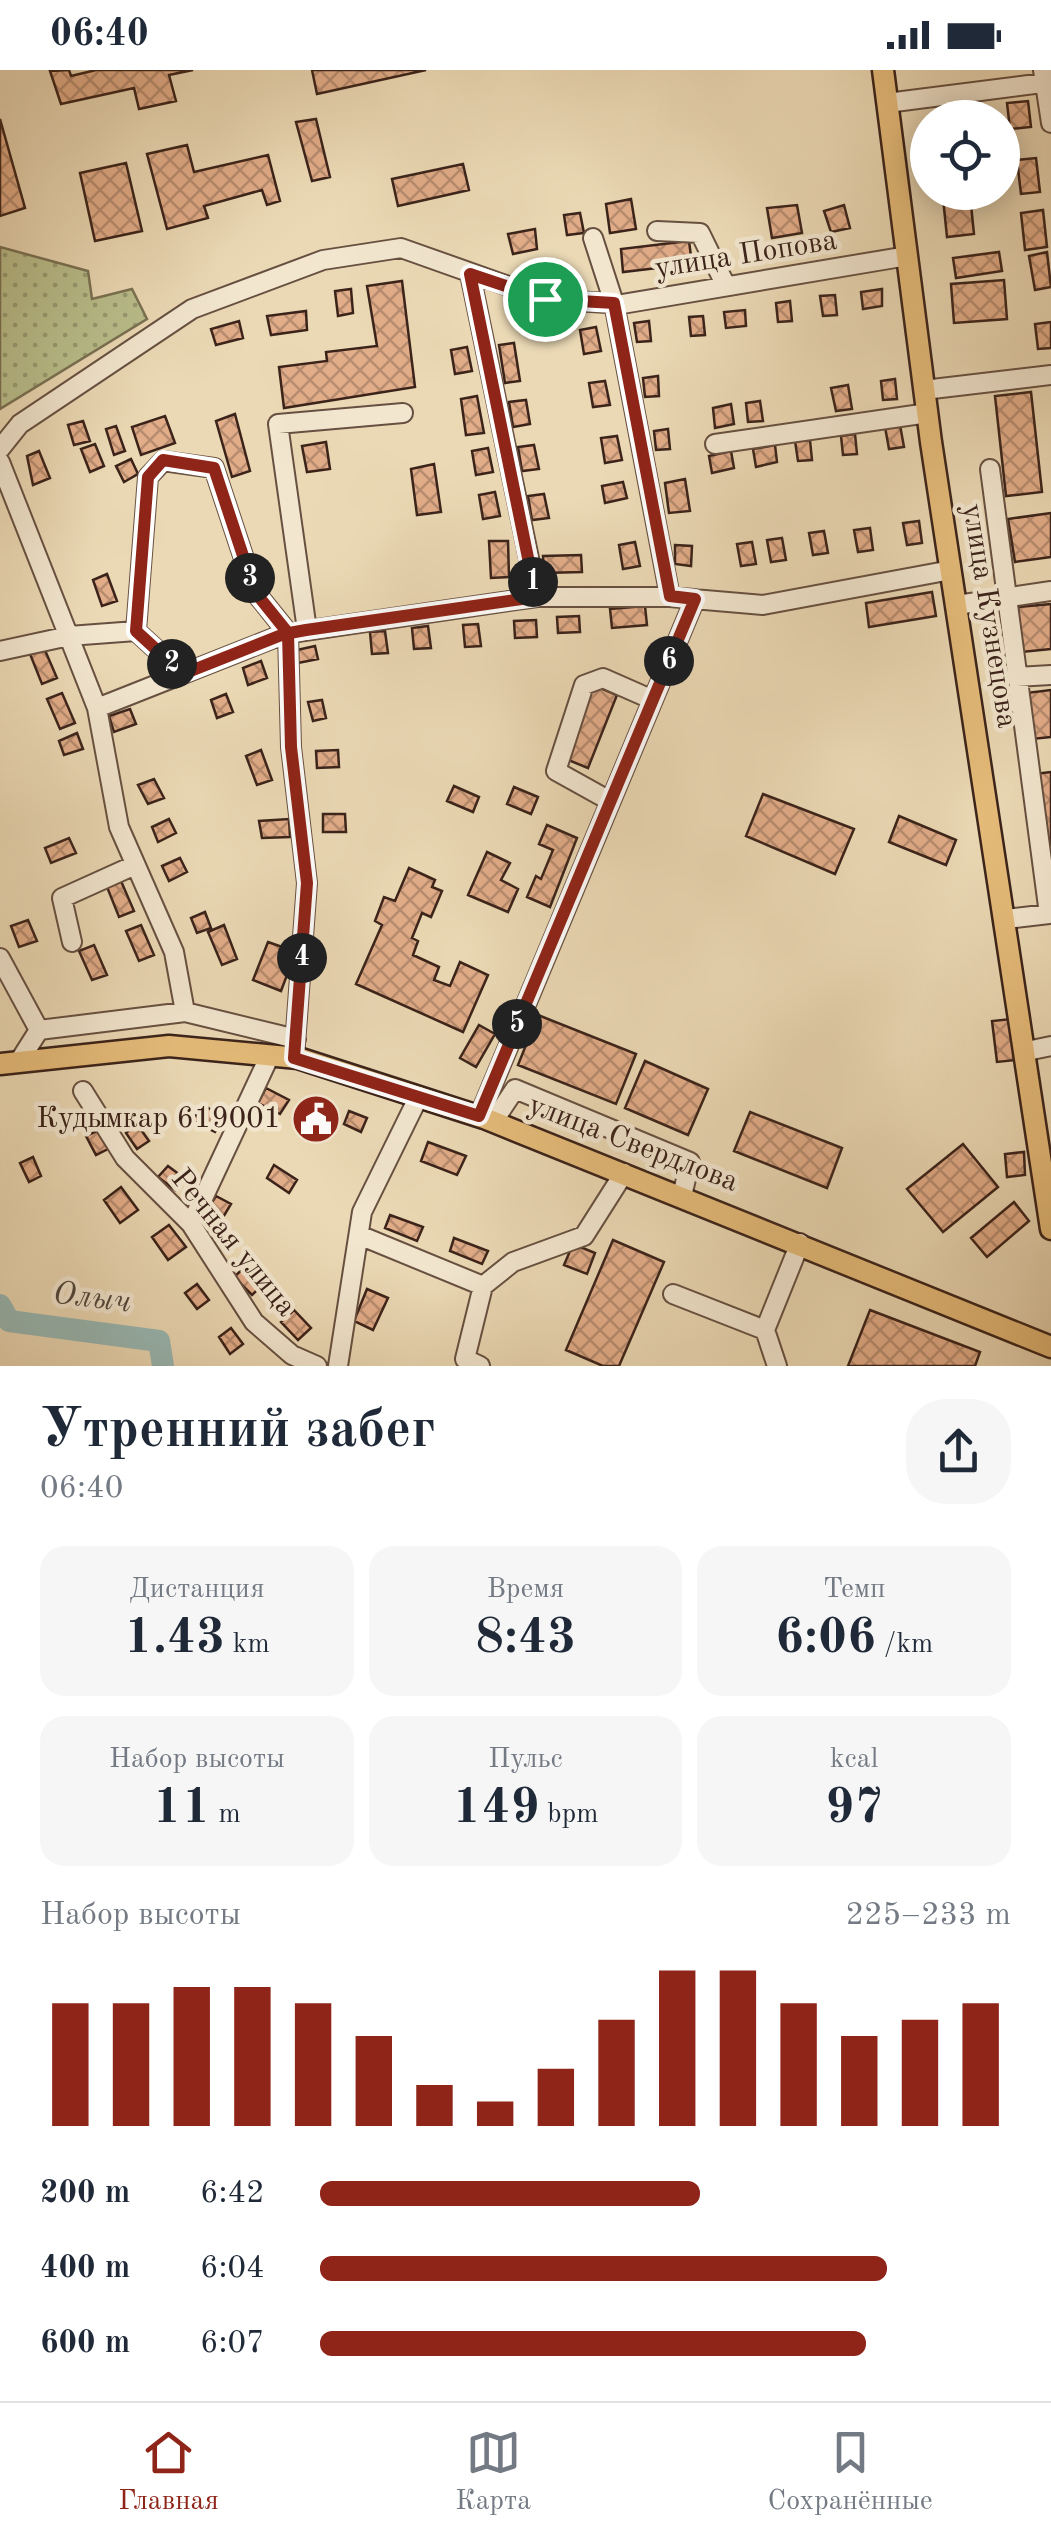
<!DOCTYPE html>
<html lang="ru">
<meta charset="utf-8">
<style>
:root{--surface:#fff;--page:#f6f6f7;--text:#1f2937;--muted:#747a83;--line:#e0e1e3;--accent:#8f2418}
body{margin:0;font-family:"Old Standard TT",serif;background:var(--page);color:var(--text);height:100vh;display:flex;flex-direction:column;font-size:38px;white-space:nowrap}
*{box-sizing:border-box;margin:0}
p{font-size:32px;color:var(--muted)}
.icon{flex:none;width:55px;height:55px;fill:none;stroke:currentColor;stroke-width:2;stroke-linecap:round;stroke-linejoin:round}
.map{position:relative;height:1296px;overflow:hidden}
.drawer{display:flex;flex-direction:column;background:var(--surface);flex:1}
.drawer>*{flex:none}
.fabs{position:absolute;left:910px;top:30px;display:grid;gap:20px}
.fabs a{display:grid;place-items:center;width:110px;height:110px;border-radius:50%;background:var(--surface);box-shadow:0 5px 25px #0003;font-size:50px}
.pin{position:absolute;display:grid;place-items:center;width:85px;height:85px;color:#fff;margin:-42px;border:5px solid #fff;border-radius:50%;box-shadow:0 2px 10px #0007}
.km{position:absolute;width:50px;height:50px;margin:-25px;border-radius:50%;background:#222;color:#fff;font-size:28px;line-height:50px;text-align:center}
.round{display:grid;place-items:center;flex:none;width:105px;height:105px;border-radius:40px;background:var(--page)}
.summary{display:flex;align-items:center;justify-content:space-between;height:170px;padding:0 40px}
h1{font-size:55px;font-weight:700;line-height:75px}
.metrics{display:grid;grid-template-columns:repeat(3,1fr);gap:15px;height:170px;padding:10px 40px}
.metrics div{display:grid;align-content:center;border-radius:25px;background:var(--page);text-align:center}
.metrics b{font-size:50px;font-weight:700}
.metrics small{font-size:28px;font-weight:400}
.metrics p{font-size:28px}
.chart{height:280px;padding:20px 40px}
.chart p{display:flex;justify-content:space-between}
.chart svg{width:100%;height:180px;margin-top:10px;stroke:var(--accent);stroke-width:6}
ul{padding:0 40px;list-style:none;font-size:32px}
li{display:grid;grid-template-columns:160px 120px 1fr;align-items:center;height:75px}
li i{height:25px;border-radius:12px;background:var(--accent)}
.status{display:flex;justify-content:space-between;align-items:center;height:70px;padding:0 50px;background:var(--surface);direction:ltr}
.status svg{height:28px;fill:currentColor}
.tabs{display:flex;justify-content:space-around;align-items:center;height:140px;border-top:2px solid var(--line);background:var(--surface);font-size:28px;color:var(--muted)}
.tabs a{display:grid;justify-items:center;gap:5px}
.tabs .current{color:var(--accent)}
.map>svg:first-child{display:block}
.garden{fill:url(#garden-dots);stroke:#7a7153;stroke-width:2.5}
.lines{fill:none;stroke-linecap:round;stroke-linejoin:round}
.river{stroke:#99b9b4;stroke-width:22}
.building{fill:url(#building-cross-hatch);stroke:#3b231a;stroke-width:2.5}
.minor-casing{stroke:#675041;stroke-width:22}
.major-casing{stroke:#3b231a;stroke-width:25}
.minor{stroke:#f2e6cf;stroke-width:18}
.major{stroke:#e6bc7a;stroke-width:20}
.route-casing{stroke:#fff;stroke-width:20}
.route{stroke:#8f2418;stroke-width:12}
.labels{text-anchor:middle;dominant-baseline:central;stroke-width:9;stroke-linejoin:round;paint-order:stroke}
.street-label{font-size:30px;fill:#3b231a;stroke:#f2e6cf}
.poi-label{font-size:30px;fill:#3b231a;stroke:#f2e6cf;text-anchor:end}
.water-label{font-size:32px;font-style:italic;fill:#524840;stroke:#f2e6cf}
</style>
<div class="status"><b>06:40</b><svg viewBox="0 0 49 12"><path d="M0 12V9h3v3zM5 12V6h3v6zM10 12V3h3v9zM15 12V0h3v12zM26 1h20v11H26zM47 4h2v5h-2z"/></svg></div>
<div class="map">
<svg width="1051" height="1296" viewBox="0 0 1051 1296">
<defs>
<pattern id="garden-dots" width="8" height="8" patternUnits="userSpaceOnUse" patternTransform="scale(2.5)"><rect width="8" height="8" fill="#b9bf8c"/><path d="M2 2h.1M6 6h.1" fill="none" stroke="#989b72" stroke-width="1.8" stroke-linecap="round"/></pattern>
<pattern id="building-cross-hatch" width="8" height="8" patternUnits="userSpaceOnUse" patternTransform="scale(2.5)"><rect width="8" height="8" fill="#e2ad89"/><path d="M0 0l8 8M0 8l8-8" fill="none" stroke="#b88c6f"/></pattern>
</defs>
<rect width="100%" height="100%" fill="#ebd9b5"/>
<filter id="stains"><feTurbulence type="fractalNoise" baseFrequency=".002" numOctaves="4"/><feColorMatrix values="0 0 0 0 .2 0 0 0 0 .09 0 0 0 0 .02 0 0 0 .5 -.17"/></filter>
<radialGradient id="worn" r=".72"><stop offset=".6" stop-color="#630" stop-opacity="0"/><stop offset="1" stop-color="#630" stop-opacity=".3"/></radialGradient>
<path class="garden" d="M0 177 88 201 92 229 132 219 147 249 0 339Z"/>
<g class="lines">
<path class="river" d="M0 1235 9 1251 159 1271 163 1296"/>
</g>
<path class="building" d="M69 0 71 6 96 0H193L169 5 176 31 139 39 134 18 61 34 50 1Z
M312 0H426L317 24Z
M1028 31 1031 57 1010 59 1007 33Z
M0 49 25 138 0 146Z
M316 49 330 107 312 111 296 52Z
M187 75 194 102 268 85 280 131 267 135 262 120 204 136 208 148 167 159 147 84Z
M1036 88 1040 122 1021 124 1017 90Z
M126 93 142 161 95 171 80 103Z
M463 94 469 120 398 136 392 109Z
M970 125 974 164 947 167 943 128Z
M631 129 636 159 610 163 606 134Z
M797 135 802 163 772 168 767 138Z
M844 135 850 158 831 162 824 141Z
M1043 140 1047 177 1025 180 1021 143Z
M580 143 584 163 567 165 564 145Z
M535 159 537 179 513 184 508 164Z
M689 171 692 194 623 202 621 179Z
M999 182 1002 201 956 208 953 188Z
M1047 182 1051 217 1035 220 1029 186Z
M1004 210 1007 249 954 253 951 214Z
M402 211 415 317 284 338 279 297 327 291 326 282 377 276 367 216Z
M351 219 353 243 338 246 335 221Z
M882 219V236L863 239 861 222Z
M835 225 837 245 823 246 820 226Z
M790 231 792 251 778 252 776 233Z
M745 240 746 256 726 258 724 242Z
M306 241 307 260 271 265 267 246Z
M703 246 705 265 691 266 689 247Z
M239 251 243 268 216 275 211 259Z
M649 251 651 271 637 272 634 253Z
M1051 252V278L1038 279 1035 254Z
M596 257 601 281 584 284 580 260Z
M514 273 520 311 505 313 499 275Z
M467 277 472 301 455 304 451 280Z
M658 306 659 326 645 327 643 308Z
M895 309 897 329 883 330 881 311Z
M605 311 610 335 593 337 589 313Z
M848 315 852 339 836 341 831 318Z
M1031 322 1042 422 1006 426 995 326Z
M477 326 484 363 466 365 461 329Z
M526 330 530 354 513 357 509 332Z
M760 331 763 351 748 352 746 333Z
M731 334 734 354 715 358 713 338Z
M235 344 250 401 232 407 216 351Z
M165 346 175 373 141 385 132 357Z
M83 351 90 371 74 375 68 355Z
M900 355 904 377 889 379 885 357Z
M116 356 125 381 114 385 106 359Z
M668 359 670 379 656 380 654 361Z
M855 364 857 384 843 385 841 366Z
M617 366 622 390 605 393 601 368Z
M810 370 812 390 798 391 795 371Z
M326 372 330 399 307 402 302 376Z
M95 374 104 396 90 402 81 379Z
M534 375 539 399 522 401 518 377Z
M775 375 777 392 756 397 753 379Z
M488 378 493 402 476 405 472 381Z
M39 381 50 408 33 415 27 386Z
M731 381 734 398 712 403 709 386Z
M131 389 138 404 124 412 116 396Z
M434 394 441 442 417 445 411 399Z
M685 409 690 441 669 443 665 413Z
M623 412 627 428 605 433 602 416Z
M495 422 500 446 483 449 479 425Z
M544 424 549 448 532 450 528 426Z
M1051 443V487L1015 492 1008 449Z
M919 451 922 473 907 475 903 453Z
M870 458 873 480 858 482 854 460Z
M824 461 828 483 813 485 809 463Z
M782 468 786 490 771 492 767 470Z
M489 471H508L509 507 491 508Z
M635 472 640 496 623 499 619 475Z
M752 472 756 494 741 496 737 474Z
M675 475 692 476 691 496 675 494Z
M581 485 582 502 544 503 543 486Z
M107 504 117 531 102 536 93 510Z
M932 522 936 546 869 557 866 533Z
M1051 534V579L1022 582 1018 537Z
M645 536 647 555 612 558 610 539Z
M579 546 580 562 558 563 557 547Z
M536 550 537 567 515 568 514 551Z
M478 554 481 576 465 577 463 555Z
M428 556 431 578 414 579 412 558Z
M385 561 388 583 372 584 370 562Z
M315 576 318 589 298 593 297 580Z
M44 578 57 608 42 614 30 584Z
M261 591 267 608 248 615 243 598Z
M591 614 617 625 588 698 561 687Z
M1051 620V667L1032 669 1026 623Z
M62 623 75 653 60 659 47 629Z
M226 624 233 642 217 648 211 630Z
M322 630 326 648 313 651 308 632Z
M130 639 136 654 114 662 109 646Z
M77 663 83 679 64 685 59 671Z
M261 680 272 710 257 715 246 686Z
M338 680 339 697 317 698 316 681Z
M1051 702V806L1034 704Z
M154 709 164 728 148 734 138 715Z
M454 716 479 727 473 742 447 731Z
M514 717 538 727 531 744 507 734Z
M763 724 854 759 835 804 746 766Z
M323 744H345L346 762H323Z
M899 746 956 770 946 795 889 772Z
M169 749 176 763 158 772 152 757Z
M289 749 290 767 262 768 259 751Z
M547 755 577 768 550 837 527 827 536 806 541 809 553 780 539 774Z
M69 768 76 783 51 793 45 778Z
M487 782 510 793 501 810 518 819 508 842 468 825Z
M180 788 187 802 169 811 162 796Z
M409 798 435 810 432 817 442 821 431 847 422 843 412 868 418 871 413 885 439 897 434 910 450 916 460 892 488 905 463 962 356 914 382 855 375 851 384 827 395 831Z
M121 811 134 841 119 847 107 817Z
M205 842 211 858 197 863 191 848Z
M28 850 37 871 19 877 11 856Z
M141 855 154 885 139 891 126 861Z
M224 855 237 889 222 895 208 862Z
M268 872 288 879 282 894 290 897 281 921 253 910Z
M94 875 107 905 92 910 79 881Z
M538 945 636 984 616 1034 518 995Z
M1011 949 1016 990 997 992 992 951Z
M479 955 495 964 476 997 460 988Z
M645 991 708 1019 688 1065 625 1038Z
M266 1018 289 1030 280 1044 258 1033Z
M202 1034 224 1048 215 1062 193 1051Z
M310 1035 330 1044 324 1059 303 1051Z
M349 1041 367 1048 361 1062 344 1054Z
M750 1042 842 1078 827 1118 734 1081Z
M137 1054 149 1071 137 1079 126 1063Z
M99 1060 108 1079 96 1085 86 1066Z
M428 1072 466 1086 457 1105 421 1091Z
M963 1074 998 1117 943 1162 907 1119Z
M1024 1082 1025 1105 1007 1107 1005 1084Z
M33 1087 41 1106 29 1112 20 1093Z
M274 1095 297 1110 289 1123 267 1108Z
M168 1096 184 1108 175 1120 158 1107Z
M121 1117 138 1140 120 1153 104 1130Z
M216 1126 231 1134 219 1154 204 1145Z
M1014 1132 1029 1151 987 1187 971 1168Z
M390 1145 423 1157 417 1171 385 1158Z
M169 1155 186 1177 168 1190 152 1167Z
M454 1168 488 1181 482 1194 450 1181Z
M613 1170 664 1192 619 1296H603L566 1280Z
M573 1174 595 1183 587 1204 564 1195Z
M247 1195 265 1213 252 1225 234 1207Z
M197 1214 209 1230 197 1239 185 1223Z
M367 1219 388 1228 373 1260 354 1251Z
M294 1240 311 1258 298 1270 281 1252Z
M870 1240 980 1282 975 1296H848Z
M231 1258 243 1274 230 1284 219 1267Z"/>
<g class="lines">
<g class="minor-casing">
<path id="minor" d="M1043 0 1051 53
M887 33 1051 12
M657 161 700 163 726 216
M593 168 614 233 670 527
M470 204 537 527
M924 320 1051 305
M715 374 928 343
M0 379 20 354 192 239 323 190 401 178 545 229 622 234 907 186
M0 392 97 638 119 757 174 882 185 942
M990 399 1049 844 1006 849
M957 535 1051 521
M307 560 278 354 403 343
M0 581 69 566 136 561
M183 604 136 561 148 407 163 391 214 398 255 522 288 563 291 677 307 813 294 988
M1016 607 1051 605
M97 638 284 564 537 527H670L763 535 951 500
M610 731 556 701 584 615 603 608 653 630
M72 872 62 828 135 795
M0 888 39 960 20 990
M39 960 185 942 296 969
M1027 981 1051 976
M83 1021 125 1088 191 1154 254 1252 292 1285 317 1296
M479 1047 695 529
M493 1052 515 1019 690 1092 682 1126
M191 1154 270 985
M359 1165 483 1216
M673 1224 765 1260
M338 1296 362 1142 419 1026
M480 1296 465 1289 483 1216 513 1192 584 1166 624 1103
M777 1296 765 1260 800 1173"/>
</g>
<g class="major-casing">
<path id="major" d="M883 0 931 372 1051 1159
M0 994 169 976 298 988 484 1048 1051 1277"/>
</g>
<use href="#minor" class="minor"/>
<use href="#major" class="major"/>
</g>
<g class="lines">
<g class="route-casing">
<path id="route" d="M545 229 470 204 536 527 306 560 284 564 183 604 136 561 148 407 163 390 214 398 255 522 288 563 291 677 307 813 294 988 479 1046 695 529 670 526 614 233 545 229"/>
</g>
<use href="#route" class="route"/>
</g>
<defs>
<g id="civic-disc" transform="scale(2.5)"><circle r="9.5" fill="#8f2418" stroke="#f2e6cf"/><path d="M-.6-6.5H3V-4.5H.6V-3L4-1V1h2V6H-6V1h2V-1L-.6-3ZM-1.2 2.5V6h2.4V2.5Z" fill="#fff"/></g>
</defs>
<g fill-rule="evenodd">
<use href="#civic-disc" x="316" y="1049"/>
</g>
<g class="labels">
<g class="street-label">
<text transform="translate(746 185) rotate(-9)">улица Попова</text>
<text transform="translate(989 546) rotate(81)">улица Кузнецова</text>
<text transform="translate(633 1074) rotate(21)">улица Свердлова</text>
<text transform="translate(233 1173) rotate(51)">Речная улица</text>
</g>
<g class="poi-label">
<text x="281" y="1049">Кудымкар 619001</text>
</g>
<g class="water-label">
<text transform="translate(92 1229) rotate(7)">Олыч</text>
</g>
</g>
<rect width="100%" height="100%" filter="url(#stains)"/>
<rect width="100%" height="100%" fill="url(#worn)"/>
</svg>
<div class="fabs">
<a><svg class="icon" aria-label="locate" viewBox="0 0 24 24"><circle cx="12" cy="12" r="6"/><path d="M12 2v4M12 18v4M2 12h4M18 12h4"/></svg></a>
</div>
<div class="pin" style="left:545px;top:229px;background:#1e9e55"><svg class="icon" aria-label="arrive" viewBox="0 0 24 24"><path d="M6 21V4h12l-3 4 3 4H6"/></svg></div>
<b class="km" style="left:533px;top:512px">1</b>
<b class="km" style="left:172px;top:594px">2</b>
<b class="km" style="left:250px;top:508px">3</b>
<b class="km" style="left:302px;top:888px">4</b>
<b class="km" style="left:517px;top:954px">5</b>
<b class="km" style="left:669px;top:591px">6</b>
</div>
<section class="drawer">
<div class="summary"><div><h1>Утренний забег</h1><p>06:40</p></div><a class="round"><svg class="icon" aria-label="share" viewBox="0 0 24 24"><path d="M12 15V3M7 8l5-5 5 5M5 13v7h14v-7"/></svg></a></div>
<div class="metrics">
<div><p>Дистанция</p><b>1.43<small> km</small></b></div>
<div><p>Время</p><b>8:43</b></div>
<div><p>Темп</p><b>6:06<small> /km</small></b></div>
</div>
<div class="metrics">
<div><p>Набор высоты</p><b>11<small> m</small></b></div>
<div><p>Пульс</p><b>149<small> bpm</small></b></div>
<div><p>kcal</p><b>97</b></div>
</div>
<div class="chart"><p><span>Набор высоты</span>225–233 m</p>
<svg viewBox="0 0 160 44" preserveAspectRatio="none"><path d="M5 44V14M15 44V14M25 44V10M35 44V10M45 44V14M55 44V22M65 44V34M75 44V38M85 44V30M95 44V18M105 44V6M115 44V6M125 44V14M135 44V22M145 44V18M155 44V14"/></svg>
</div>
<ul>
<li><b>200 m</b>6:42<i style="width:55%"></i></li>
<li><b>400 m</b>6:04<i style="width:82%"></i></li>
<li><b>600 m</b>6:07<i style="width:79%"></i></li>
</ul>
</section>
<nav class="tabs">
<a class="current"><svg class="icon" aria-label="home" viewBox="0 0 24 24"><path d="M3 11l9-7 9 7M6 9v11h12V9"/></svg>Главная</a>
<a><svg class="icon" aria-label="map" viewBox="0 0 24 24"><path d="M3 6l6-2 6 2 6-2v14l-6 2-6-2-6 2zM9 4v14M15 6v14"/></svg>Карта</a>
<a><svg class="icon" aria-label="saved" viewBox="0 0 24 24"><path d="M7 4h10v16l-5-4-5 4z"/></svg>Сохранённые</a>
</nav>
